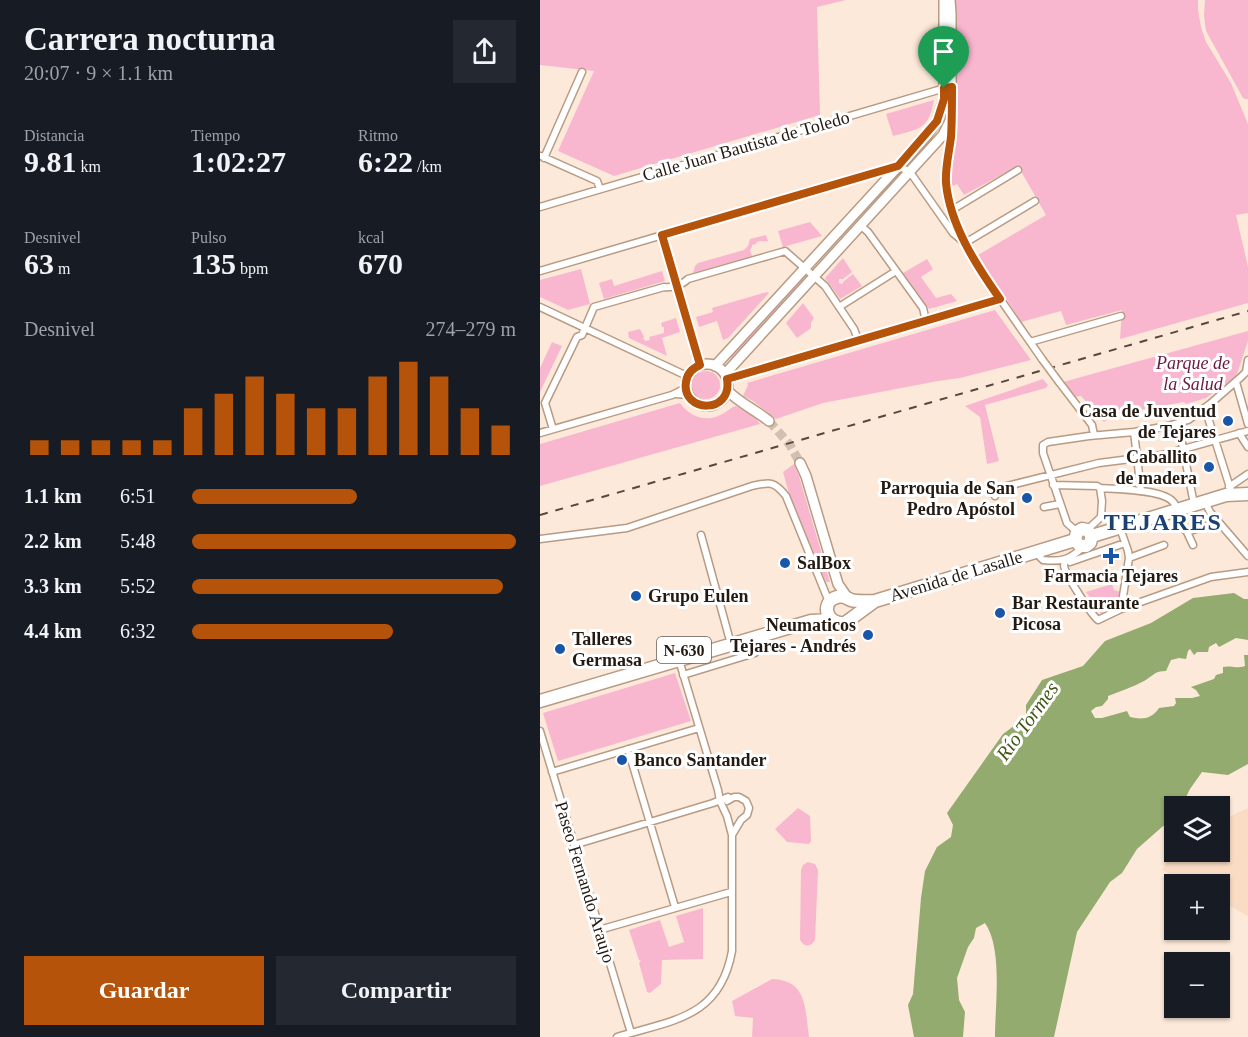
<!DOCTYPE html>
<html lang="es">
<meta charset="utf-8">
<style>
:root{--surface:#171b24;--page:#242831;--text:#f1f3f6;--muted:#9ea1a6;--accent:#b45309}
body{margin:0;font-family:"Times New Roman",serif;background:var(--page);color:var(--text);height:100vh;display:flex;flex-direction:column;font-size:22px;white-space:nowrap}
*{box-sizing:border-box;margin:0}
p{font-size:20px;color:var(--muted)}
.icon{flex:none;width:33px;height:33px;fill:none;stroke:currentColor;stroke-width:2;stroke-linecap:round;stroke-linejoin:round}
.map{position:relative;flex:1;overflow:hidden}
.side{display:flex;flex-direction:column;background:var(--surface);width:540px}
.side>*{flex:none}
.controls{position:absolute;left:624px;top:796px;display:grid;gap:12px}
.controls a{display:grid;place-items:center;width:66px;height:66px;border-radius:0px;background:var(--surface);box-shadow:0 2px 4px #0004;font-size:30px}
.pin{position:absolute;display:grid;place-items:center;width:51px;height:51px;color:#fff;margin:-62px -26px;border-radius:50% 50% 50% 0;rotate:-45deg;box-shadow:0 0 6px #0007}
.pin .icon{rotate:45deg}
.round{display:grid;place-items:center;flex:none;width:63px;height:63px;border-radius:0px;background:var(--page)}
.summary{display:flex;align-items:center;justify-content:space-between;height:102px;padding:0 24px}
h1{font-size:33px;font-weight:700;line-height:45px}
.stats{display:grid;grid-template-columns:repeat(3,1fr);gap:9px;height:102px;padding:6px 24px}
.stats div{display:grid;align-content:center}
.stats b{font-size:30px;font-weight:700}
.stats small{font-size:16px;font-weight:400}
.stats p{font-size:16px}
.chart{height:168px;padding:12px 24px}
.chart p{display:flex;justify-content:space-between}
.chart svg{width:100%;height:108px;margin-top:6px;stroke:var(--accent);stroke-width:6}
.action{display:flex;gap:12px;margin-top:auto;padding:12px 24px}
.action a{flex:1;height:69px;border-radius:0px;background:var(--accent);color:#fff;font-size:24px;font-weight:700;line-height:69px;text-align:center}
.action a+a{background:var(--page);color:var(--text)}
ul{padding:0 24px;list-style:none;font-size:20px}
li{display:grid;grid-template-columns:96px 72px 1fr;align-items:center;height:45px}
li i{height:15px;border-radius:8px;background:var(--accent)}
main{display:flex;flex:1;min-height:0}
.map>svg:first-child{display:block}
.built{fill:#fadcc4}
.green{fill:#f9b7cf}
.water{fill:#93ab6e}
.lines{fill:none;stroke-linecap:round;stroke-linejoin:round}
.secondary-tunnel{stroke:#d1c0b2;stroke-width:9;stroke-dasharray:9 4.5;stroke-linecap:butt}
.street-casing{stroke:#b89b84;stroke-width:9}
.secondary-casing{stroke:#b89b84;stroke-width:12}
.highway-casing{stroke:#b89b84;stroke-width:15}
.street{stroke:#fff;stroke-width:6}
.secondary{stroke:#fff;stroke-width:9}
.highway{stroke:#fff;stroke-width:12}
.rail{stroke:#55483f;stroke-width:2;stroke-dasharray:8 8;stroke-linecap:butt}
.street-bridge-casing{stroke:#b89b84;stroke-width:9;stroke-linecap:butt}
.street-bridge{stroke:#fff;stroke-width:6}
.route-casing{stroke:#fff;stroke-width:12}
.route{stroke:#b45309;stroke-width:8}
.poi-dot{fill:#1956a7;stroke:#fff;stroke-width:2}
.labels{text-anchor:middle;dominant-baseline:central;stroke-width:6;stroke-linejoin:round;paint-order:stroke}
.shield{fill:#fff;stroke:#665f59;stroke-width:1.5}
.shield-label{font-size:16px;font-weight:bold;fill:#251a12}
.street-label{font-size:18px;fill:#251a12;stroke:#fff}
.park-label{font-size:18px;font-style:italic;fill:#68193f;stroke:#fff}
.poi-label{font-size:18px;font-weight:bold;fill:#251a12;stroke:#fff;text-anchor:start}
.water-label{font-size:20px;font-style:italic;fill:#425817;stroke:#fff}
.district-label{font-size:24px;font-weight:bold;letter-spacing:1.5px;fill:#1a4074;stroke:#fff}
</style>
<main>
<section class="side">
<div class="summary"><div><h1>Carrera nocturna</h1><p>20:07 · 9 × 1.1 km</p></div><a class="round"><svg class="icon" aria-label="share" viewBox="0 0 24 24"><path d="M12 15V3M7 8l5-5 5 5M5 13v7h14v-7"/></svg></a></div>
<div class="stats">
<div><p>Distancia</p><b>9.81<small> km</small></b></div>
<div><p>Tiempo</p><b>1:02:27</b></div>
<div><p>Ritmo</p><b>6:22<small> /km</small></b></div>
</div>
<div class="stats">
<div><p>Desnivel</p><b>63<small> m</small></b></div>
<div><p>Pulso</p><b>135<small> bpm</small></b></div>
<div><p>kcal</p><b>670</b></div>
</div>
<div class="chart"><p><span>Desnivel</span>274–279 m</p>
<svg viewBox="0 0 160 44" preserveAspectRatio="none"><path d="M5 44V38M15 44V38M25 44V38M35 44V38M45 44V38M55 44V25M65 44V19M75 44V12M85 44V19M95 44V25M105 44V25M115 44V12M125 44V6M135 44V12M145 44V25M155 44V32"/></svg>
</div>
<ul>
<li><b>1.1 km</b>6:51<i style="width:51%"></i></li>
<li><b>2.2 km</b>5:48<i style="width:100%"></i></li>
<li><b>3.3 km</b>5:52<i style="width:96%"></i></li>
<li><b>4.4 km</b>6:32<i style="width:62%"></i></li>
</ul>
<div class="action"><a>Guardar</a><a>Compartir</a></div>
</section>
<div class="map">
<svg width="708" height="1037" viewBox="0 0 708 1037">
<rect width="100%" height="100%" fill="#fce9da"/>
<path class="built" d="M708 808V916L680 901V885H649L622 870 632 851 634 849V852H680V821Z"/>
<path class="green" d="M0 0H306L277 7 280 115 74 176 18 151 54 71 0 65Z
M414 0H658V10L661 27 666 42 691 83 708 124V213L696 215 708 267V303L580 339 582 310 526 325 521 311 481 322 438 255 506 215 478 166 424 195 417 184 411 187C414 125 415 63 414 0Z
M665 0H708V99H705L703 98 666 31 664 16Z
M394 100C389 130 378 129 353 136L346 114Z
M270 222 282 236 243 247 238 231Z
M226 235 228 241C224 242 221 240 217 242L216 244 212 245V247L210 250 212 256 153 273 155 266 158 263 204 250 208 246 210 239Z
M303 258 312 272 303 279H299V283L302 284 304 281 313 274 322 286 300 299 285 278Z
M387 259 393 269 381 277 396 298 411 294 417 301 389 309 363 273Z
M41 269 50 304 28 310 0 297V280Z
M122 271 125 281 64 299 59 283 72 279 74 286Z
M263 272 270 278 194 360 188 355Z
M227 292 229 293 188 338 183 340 177 321 159 327 156 317 173 312 172 308Z
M263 303 274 318 271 323V328L257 338 246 323Z
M455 310 491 360 420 378 398 381 283 403 236 419 213 401 203 396 208 385 207 383Z
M136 318 140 332 122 338 127 356 89 338 88 332 100 329 104 337 103 339H104L105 341 110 340 109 337 124 333V327H122L121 323Z
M708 331V341L697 374 694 378 666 398 646 404 644 402 573 415 564 422 541 396 534 397 523 382Z
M12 342 22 346 0 392V368Z
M152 385a14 14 0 1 1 28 0a14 14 0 1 1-28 0Z
M503 379 508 385 506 388 445 405 459 461 447 464 440 417 425 406Z
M140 403C151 418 168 423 184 413 189 410 192 407 196 406L215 417 220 424 0 486V444Z
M254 464 259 476 290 582H286L248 490 243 472Z
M572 584 574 590 581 592 579 602 561 614 546 592Z
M135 673 151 721 18 761 3 713Z
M258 808 270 816 271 841 269 844 247 842 235 829Z
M268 862 275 864 278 870 275 940 272 944C267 947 262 945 260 939L261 870 263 865Z
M163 908V959L122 960 121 984 110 993 107 992 99 963 101 961 99 960 89 930 120 920 129 947 144 942 136 916Z
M232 979C268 980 265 1010 269 1037H212L213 1018 195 1016 192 1001Z"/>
<path class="water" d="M694 593 704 599H708V640L696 638 679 647 676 643 669 647 668 652H657L654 655 650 649 648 651 646 659 639 658 631 660 626 671C614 671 613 676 604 681 593 687 580 691 568 696V699L562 706 556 707 551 711 555 718H562L587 711 590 717C602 720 612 719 619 708L634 706 636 703 635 698H652L660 696 656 690 651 687 674 679 676 675 683 673V667C690 665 698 669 705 666L704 655H708V764L688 775 662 772 650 789 641 807H634V819L622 827 597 849 582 873 570 882 537 932 514 1037H455C455 1005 463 949 445 923L436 928 434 938 428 947 417 978 419 1000 425 1012 423 1037H374L368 1005 373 994 381 898 385 871 397 847 411 837 413 825 407 813 463 734 486 717V705L502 680 543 666 565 641 611 623 653 598Z"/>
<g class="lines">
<path class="secondary-tunnel" d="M229 421 250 445 260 463"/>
<g class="street-casing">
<path id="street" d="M411 123C411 138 407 153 406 169 403 204 423 241 440 270L502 359
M1 156 57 181 60 189
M4 158 42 72
M0 207 405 88
M412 210 478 170
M321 226 328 232 383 308 386 321
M122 235 160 365
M425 243 495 201
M0 271 358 166 370 172 413 233 425 243
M0 307 147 376
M299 307 356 271
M490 342 581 316
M187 379 460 299
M519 382 552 425 554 435
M696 382 708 424
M136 394 148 395
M665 408 692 494
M638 423 653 499
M12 426 5 403 37 337 42 335 54 307 124 287C132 288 142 285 148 279L235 254 245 251 285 286 314 329 317 337
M594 432 601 491
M0 433 132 395 146 388
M699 433 708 447
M513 485 557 486 560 488C575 489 625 489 634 503 639 510 641 521 645 530L647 532 672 524 677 520
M689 487 708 474
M455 496V489L559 463 622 455 708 431
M665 502 670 512 708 556
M504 507 520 504
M580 528 588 551 589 558 581 609
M547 530 561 517 562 501 560 488
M537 532 527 523 503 453V445L508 442 549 436 594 432 628 426 648 420 670 404 701 377 706 372 708 360
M647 532 653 545
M161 535 189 637
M0 539 87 528 212 486C230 482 234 481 246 496L287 597 291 600
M498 552 500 557 503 560C521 562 529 560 542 548
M589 558 624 545
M526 560C525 561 524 563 524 565 524 573 551 614 558 620L581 609 671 577 708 572
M530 562 585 543
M143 675 215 653 211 639
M0 731 91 1033
M88 749 135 907
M12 772 159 728
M187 801 194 797H199L206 801 209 808 207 815 201 820 192 835
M34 845 173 803 188 797
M59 930 191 892
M77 1037C133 1020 180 1018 192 951V835L187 816 180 801 178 790 139 660"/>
</g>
<g class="secondary-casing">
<path id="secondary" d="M146 385a21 21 0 1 1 42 0a21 21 0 1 1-42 0Z
M175 366 387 135 397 121 404 99V0
M185 374 403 135 411 119V13L410 0
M187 390C199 403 216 410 229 421
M260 463 266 476 298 584 307 597"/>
</g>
<g class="highway-casing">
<path id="highway" d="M552 536 686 495 708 494
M535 540 537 532 542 529 547 530 552 536
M535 540 540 546H546L550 543 552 536
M335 601 305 623C286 625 280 602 297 597 304 595 306 598 311 600 318 602 327 601 335 601L535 540
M0 701 271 621 291 620"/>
</g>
<use href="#street" class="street"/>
<use href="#secondary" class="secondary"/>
<use href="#highway" class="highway"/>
<path class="rail" d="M0 515 708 311"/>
<g class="street-bridge-casing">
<path id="street-bridge" d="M502 359 519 382"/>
</g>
<use href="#street-bridge" class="street-bridge"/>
</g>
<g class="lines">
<g class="route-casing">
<path id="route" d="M412 87C412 103 412 121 411 137 409 153 405 168 406 183 410 225 436 265 460 299L187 379C193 415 141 413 146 382 147 373 153 368 160 365L122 235 358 166 397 121 404 99V88Z"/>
</g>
<use href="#route" class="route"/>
</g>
<g class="poi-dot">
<circle cx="688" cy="421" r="6"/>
<circle cx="669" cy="467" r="6"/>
<circle cx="487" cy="498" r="6"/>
<path d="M568 547h6v6h6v6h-6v6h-6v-6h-6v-6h6z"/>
<circle cx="245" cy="563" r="6"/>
<circle cx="96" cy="596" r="6"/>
<circle cx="460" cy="613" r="6"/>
<circle cx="328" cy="635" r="6"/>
<circle cx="20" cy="649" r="6"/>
<circle cx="82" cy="760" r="6"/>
</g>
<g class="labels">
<rect class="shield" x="117" y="637" width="54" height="26" rx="4.5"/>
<g class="shield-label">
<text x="144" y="650">N-630</text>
</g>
<g class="street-label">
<text transform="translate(206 146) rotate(-16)">Calle Juan Bautista de Toledo</text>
<text transform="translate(416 576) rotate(-17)">Avenida de Lasalle</text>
<text transform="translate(45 882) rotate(73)">Paseo Fernando Araujo</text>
</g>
<g class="park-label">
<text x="653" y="363">Parque de<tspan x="653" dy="21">la Salud</tspan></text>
</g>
<g class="poi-label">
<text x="676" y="411" text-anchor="end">Casa de Juventud<tspan x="676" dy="21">de Tejares</tspan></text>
<text x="657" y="457" text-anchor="end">Caballito<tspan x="657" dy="21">de madera</tspan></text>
<text x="475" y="488" text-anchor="end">Parroquia de San<tspan x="475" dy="21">Pedro Apóstol</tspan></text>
<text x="257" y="563">SalBox</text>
<text x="571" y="576" text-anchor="middle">Farmacia Tejares</text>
<text x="108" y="596">Grupo Eulen</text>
<text x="472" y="603">Bar Restaurante<tspan x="472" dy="21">Picosa</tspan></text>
<text x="316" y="625" text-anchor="end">Neumaticos<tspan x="316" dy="21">Tejares - Andrés</tspan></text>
<text x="32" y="639">Talleres<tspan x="32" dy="21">Germasa</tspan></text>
<text x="94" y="760">Banco Santander</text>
</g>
<g class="water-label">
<text transform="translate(487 721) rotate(-54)">Río Tormes</text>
</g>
<g class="district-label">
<text x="623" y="522">TEJARES</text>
</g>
</g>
</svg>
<div class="controls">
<a><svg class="icon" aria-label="layers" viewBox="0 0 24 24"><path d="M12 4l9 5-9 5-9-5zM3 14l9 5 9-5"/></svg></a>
<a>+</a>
<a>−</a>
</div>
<div class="pin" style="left:404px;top:88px;background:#1e9e55"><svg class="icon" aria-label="arrive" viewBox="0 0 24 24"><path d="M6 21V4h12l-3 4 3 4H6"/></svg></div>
</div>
</main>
